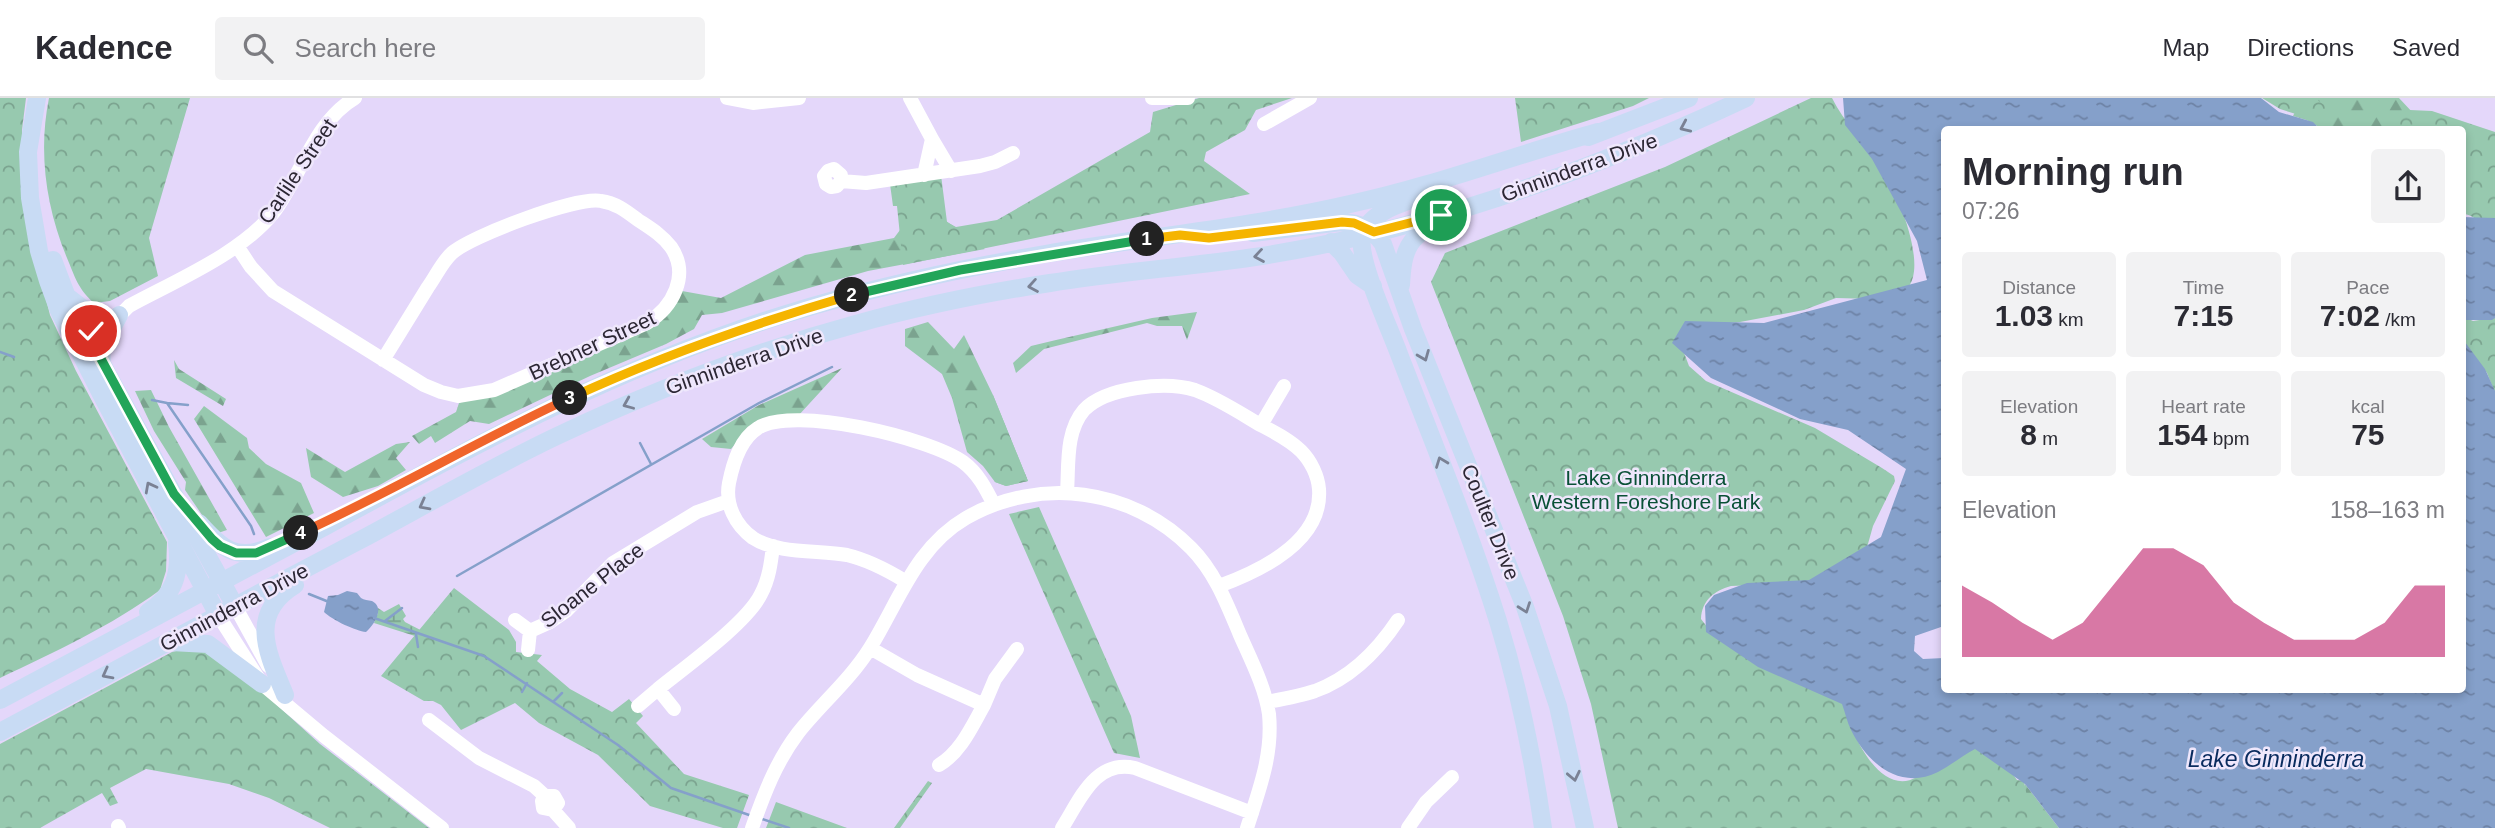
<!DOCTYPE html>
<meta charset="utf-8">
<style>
:root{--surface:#fff;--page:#f2f2f3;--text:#2b2b33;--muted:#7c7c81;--line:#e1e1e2;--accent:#c8407f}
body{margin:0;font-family:Helvetica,sans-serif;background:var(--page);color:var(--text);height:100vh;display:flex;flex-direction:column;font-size:26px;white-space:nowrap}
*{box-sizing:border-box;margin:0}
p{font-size:23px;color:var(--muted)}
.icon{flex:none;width:38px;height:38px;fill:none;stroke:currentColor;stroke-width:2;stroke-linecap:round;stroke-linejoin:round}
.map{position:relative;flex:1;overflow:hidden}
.panel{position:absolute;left:1941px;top:28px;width:525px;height:567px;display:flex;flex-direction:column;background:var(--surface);border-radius:7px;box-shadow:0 4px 10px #0003}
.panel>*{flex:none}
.pin{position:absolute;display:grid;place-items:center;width:60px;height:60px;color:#fff;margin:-30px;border:4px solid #fff;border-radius:50%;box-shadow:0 2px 7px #0007}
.km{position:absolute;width:35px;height:35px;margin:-18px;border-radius:50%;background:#222;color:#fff;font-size:19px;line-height:35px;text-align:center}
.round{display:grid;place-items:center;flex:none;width:74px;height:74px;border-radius:7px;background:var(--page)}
.head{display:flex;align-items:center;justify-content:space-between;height:119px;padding:0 21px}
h1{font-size:38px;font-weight:700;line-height:52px}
.figures{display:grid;grid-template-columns:repeat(3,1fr);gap:10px;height:119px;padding:7px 21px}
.figures div{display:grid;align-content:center;border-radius:7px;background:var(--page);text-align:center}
.figures b{font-size:30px;font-weight:700}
.figures small{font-size:19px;font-weight:400}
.figures p{font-size:19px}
.chart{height:196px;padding:14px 21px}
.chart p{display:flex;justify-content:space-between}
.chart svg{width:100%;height:126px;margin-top:7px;fill:var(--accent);opacity:.7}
header{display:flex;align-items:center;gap:42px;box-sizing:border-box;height:98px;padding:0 35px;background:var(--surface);border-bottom:2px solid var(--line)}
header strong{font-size:33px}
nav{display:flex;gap:38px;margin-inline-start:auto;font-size:24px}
.search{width:490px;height:63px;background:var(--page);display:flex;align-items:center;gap:18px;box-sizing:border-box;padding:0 24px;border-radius:7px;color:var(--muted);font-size:26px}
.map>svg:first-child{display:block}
.forest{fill:url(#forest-firs)}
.wetland{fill:url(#wetland-marsh)}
.park{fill:url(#park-crowns)}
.water{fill:url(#water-ripples)}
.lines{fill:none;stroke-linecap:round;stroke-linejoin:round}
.stream{stroke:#85a0ca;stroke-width:2.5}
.minor{stroke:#fff;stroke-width:14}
.major{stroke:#c8dbf4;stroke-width:18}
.oneway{stroke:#7a8194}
.split-1-casing{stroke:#fff;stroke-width:14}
.split-2-casing{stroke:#fff;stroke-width:14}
.split-3-casing{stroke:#fff;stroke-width:14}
.split-4-casing{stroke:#fff;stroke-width:14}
.split-5-casing{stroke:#fff;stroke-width:14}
.split-1{stroke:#f5b400;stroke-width:9}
.split-2{stroke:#22a559;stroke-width:9}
.split-3{stroke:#f5b400;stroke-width:9}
.split-4{stroke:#f0652b;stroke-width:9}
.split-5{stroke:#22a559;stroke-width:9}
.labels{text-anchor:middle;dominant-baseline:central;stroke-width:5;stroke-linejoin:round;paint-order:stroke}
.street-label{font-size:21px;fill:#2c2734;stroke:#efe7fc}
.park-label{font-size:21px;fill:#095036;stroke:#efe7fc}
.water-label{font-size:23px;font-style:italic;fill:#092b5e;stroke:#efe7fc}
</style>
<header>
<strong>Kadence</strong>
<div class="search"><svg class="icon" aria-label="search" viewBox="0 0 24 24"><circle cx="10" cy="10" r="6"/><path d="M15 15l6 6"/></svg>Search here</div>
<nav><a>Map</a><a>Directions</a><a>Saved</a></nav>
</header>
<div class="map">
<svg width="2495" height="730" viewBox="0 0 2495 730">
<defs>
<pattern id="forest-firs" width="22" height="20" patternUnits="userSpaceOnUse" patternTransform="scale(1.75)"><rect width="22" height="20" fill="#97c9af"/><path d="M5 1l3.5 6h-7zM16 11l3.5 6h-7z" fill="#7ba38f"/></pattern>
<pattern id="wetland-marsh" width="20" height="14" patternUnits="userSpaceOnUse" patternTransform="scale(1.75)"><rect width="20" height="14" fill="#97c9af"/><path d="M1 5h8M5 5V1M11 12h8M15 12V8" fill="none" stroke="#7ba38f"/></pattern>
<pattern id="park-crowns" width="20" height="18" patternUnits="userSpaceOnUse" patternTransform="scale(1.75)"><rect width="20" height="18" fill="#97c9af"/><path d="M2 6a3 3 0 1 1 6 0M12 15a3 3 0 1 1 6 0" fill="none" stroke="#7ba38f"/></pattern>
<pattern id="water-ripples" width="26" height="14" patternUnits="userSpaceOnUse" patternTransform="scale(1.75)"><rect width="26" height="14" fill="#85a0ca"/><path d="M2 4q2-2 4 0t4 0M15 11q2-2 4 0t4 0" fill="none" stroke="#6d82a5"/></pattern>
</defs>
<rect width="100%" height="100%" fill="#e4d7fa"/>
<path class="forest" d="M2302 0H2399L2428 31H2320L2313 24 2293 18Z
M904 108 946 123 985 151 868 173 722 215 702 217 694 231 666 246 590 278 489 326 470 323 435 345 431 338 419 346 412 338 456 314 459 305 659 224 674 209 682 193 721 200 805 157 894 140 900 132Z
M1197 214 1187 242 1182 228H1157L1147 225 1044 251 1016 275 1013 265 1031 248 1056 242 1152 220Z
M928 224 954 251 964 237 993 297 1028 383 1006 388 995 384 966 316 952 300 942 276 905 248V231Z
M174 262 179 271 226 301 223 308 176 280Z
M842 270 798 318C760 318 755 323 731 351L711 349 702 341 759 307Z
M151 292 169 329 227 432 215 436 185 392 186 384 154 333 135 293Z
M204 308 247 340 249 350 266 366 301 385 314 415 266 439 194 321Z
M410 344 396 360 406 372 378 388 343 399 311 379 306 350 345 374 396 346Z
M2025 686 2059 730H2023Z"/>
<path class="wetland" d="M399 506 406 518 403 521 405 524 432 538 418 539 374 525 378 515V510L384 514Z"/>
<path class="park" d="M0 0H26L22 32 24 114 50 217 76 273 167 444 166 473 160 492C111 528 55 554 0 580Z
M49 0H190L149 140 158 178 110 203 94 205C78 191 75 179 67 160 46 109 38 54 49 0Z
M1199 0H1292L1256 12 1245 32 1206 54 1204 63 1250 96 903 167 897 108H893L890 86 941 77 947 124 956 129 997 122 1150 34 1153 14Z
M1515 0H1649L1633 8 1521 44Z
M1811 0H1832C1844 25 1865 43 1880 66 1895 89 1927 163 1909 188L1873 201 1836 200 1804 212 1740 224 1709 227 1683 252 1689 268 1706 283 1815 330 1882 370 1894 378 1895 383 1873 428 1866 453 1826 484 1731 488C1714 493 1702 502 1701 521L1708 530 1843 603C1849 630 1878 701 1917 679 1933 669 1948 651 1963 639L2012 675 2017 682 2024 683 2027 699 2049 730H1618L1591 606 1563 518 1431 184 1445 155 1665 69Z
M2262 0H2314L2339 16 2315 27 2299 17 2280 11Z
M2410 12 2432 13 2495 34V140C2486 130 2475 116 2462 116V32L2395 31 2389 19Z
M2495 207V295L2487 275 2462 243V218L2473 223 2486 221Z
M993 297 1028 383 1006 388 995 384 983 368 967 354 952 300Z
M1039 409 1131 618 1140 660 1114 655 1009 416Z
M454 490 509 532 516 544V554L542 557 537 563 570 591 612 614 629 601 643 618 636 625 684 676 749 697 737 730H723L650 708 598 657 539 625 515 605 461 632 441 607 433 603H424L381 578Z
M198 548 234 568 320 646 429 730H330L269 700 229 686 146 671 110 690 118 705 110 708 102 695 40 730H0V646L172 554Z
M928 683 932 685 900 730H894Z
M776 704 847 730H766Z"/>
<path class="water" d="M1843 0H2261L2279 14 2313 24 2320 31 1944 32V532L1941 529 1915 538 1914 553 1923 561 1944 560V592H2462V240L2485 271 2495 293V730H2059L2025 686 1975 651C1962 658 1951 667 1938 674 1900 693 1867 665 1851 632 1847 624 1845 614 1842 606L1758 569 1706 534 1705 508 1714 497 1747 485 1809 482 1881 439 1906 371 1848 332 1800 321 1711 280 1672 245 1685 223 1764 225 1927 182 1917 143 1872 61 1845 27Z
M2462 119 2495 120V220L2492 222H2462Z
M347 493 357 495 361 500C364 502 368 502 372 503 386 510 373 528 366 534 356 533 332 522 324 514L328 498 338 497Z"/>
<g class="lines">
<path class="stream" d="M0 254 14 259
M152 302 167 305 251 428 254 436
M167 305 188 307
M640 345 651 366
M457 478 759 305 832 269
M309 496 329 504
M374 520 484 558 618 647 671 690 752 718
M385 523 402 510
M416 536 418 549
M522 594 527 585
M554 603 562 595
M762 721 789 730"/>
<path class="minor" d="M727 0 753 5 799 0
M910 0 932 41 924 77
M1152 0H1188
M1264 26 1310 0
M932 41 951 73
M841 83V77L834 71 828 73 824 78 826 86 831 89 837 88 841 83 866 85 980 68 995 64 1013 55
M237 148 251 169 273 193 424 287 441 294 458 298 494 292 647 225C673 209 690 177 671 149 662 137 650 130 638 122 626 113 616 105 601 103 577 98 471 138 452 155 442 164 436 178 428 189 413 213 398 238 383 262
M76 239C95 232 116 223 129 208 175 183 242 155 274 114 301 78 314 24 355 0
M1261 327 1284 288
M1067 394C1069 368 1065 334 1084 312 1106 289 1166 283 1195 292 1217 300 1237 313 1257 325 1272 333 1289 341 1301 353 1311 363 1318 378 1319 391 1323 444 1260 473 1219 488
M905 483C887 472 868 462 847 457 819 452 777 456 753 440 735 427 725 406 729 385 733 365 740 341 758 330 793 307 930 340 963 364 978 375 986 391 994 407
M235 508 268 568
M218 517 262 586 324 638 442 730
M515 522 530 533
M870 550 917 577 984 607 995 581 1017 551
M528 552 530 533 550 524 566 513 613 465 697 414 728 403
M658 591C685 569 747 525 761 496 769 481 771 465 773 448
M1267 604C1283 601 1300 598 1315 593 1351 580 1378 552 1398 522
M638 608 658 591 674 611
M429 622 479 660 534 688 545 698H554L558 705 553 712
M939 667C961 654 972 628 984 607
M545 698 542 703 543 710 553 712 569 730
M118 728 119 730
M752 730C764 696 776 664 798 635 821 606 850 582 870 550 899 503 916 449 966 420 1039 378 1132 390 1191 450 1215 474 1227 506 1240 537 1251 562 1265 589 1269 616 1273 657 1259 692 1247 730
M1062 730C1080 702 1095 661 1135 670L1252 715
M1408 730 1426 704 1452 679"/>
<path class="major" d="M37 0 28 54 30 100 39 153 48 183 59 213 101 296 218 517
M1588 39 1689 0
M1420 99C1399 106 1367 115 1362 140 1358 163 1390 231 1399 256 1433 344 1470 433 1498 523 1519 591 1533 660 1543 730
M1253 135 1341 124C1361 125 1372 130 1383 146L1413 231 1525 509 1558 608 1585 730
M1331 144 1342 155 1357 177 1373 188
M53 162 67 199 108 277 235 508
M1401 187C1402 170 1403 151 1416 139 1423 132 1431 127 1438 120
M69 200 82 210 104 217
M102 265 101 251 119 217
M199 425C221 450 236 464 270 449
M148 514C174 497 181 476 177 445
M171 544 208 546 262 586
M285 597C268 556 247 516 295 487
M0 602C109 544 218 486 326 428 478 345 620 268 786 216 870 190 958 171 1045 156 1147 139 1250 129 1350 106 1434 88 1515 57 1598 34
M0 634C122 569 243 503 366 439 429 405 492 369 557 338 654 292 753 254 856 226 920 208 985 195 1050 185 1118 174 1187 169 1255 159 1426 133 1591 73 1746 0"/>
</g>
<defs><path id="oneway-chevron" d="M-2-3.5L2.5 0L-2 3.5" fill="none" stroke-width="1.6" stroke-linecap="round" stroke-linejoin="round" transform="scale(1.75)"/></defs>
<g class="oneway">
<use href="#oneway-chevron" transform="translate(1685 29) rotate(156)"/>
<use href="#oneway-chevron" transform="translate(1259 158) rotate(171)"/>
<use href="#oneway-chevron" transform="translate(1033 188) rotate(170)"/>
<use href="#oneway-chevron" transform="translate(1424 258) rotate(68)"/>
<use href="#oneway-chevron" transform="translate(628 306) rotate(157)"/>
<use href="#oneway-chevron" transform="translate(1441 364) rotate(-111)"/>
<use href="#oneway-chevron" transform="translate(150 389) rotate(-118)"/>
<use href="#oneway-chevron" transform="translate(424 407) rotate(152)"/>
<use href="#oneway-chevron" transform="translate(1525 510) rotate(70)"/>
<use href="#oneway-chevron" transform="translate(107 576) rotate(152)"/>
<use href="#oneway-chevron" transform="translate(1574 678) rotate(78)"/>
</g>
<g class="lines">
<g class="split-1-casing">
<path id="split-1" d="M1147 141 1180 137 1209 140 1342 124 1354 125 1374 134 1441 117"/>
</g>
<g class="split-2-casing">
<path id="split-2" d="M852 197 960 172 1147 141"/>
</g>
<g class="split-3-casing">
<path id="split-3" d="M570 300C661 258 755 225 852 197"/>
</g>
<g class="split-4-casing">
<path id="split-4" d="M301 435C393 393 479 342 570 300"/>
</g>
<g class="split-5-casing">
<path id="split-5" d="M91 233 87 235 174 396 212 441 220 448 236 455H256L301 435"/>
</g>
<use href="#split-1" class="split-1"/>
<use href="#split-2" class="split-2"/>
<use href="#split-3" class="split-3"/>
<use href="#split-4" class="split-4"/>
<use href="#split-5" class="split-5"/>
</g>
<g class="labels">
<g class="street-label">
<text transform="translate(1579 69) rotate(-20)">Ginninderra Drive</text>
<text transform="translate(297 73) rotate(-56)">Carlile Street</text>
<text transform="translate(592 247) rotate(-25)">Brebner Street</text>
<text transform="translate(744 263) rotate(-19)">Ginninderra Drive</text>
<text transform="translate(1491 424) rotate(68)">Coulter Drive</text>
<text transform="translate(592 487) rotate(-38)">Sloane Place</text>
<text transform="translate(234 509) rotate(-28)">Ginninderra Drive</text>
</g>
<g class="park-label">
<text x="1646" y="379">Lake Ginninderra<tspan x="1646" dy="24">Western Foreshore Park</tspan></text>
</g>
<g class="water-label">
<text x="2276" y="661">Lake Ginninderra</text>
</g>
</g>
</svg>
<div class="pin" style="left:1441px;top:117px;background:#1e9e55"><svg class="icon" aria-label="arrive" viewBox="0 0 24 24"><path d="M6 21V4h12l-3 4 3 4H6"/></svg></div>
<div class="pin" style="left:91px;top:233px;background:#d93025"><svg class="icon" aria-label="check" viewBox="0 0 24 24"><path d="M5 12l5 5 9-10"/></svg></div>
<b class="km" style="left:1147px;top:141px">1</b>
<b class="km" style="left:852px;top:197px">2</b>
<b class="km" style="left:570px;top:300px">3</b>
<b class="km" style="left:301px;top:435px">4</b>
<section class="panel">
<div class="head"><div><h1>Morning run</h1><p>07:26</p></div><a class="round"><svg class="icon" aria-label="share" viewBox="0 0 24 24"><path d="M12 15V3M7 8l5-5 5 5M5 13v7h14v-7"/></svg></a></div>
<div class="figures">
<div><p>Distance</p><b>1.03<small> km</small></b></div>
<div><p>Time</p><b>7:15</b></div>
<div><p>Pace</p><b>7:02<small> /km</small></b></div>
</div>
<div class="figures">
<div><p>Elevation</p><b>8<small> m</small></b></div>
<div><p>Heart rate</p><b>154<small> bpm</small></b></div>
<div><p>kcal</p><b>75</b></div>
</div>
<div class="chart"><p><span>Elevation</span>158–163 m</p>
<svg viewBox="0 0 160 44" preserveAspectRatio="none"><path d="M0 44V19L10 25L20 32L30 38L40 32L50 19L60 6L70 6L80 12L90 25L100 32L110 38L120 38L130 38L140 32L150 19L160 19V44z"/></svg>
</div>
</section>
</div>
